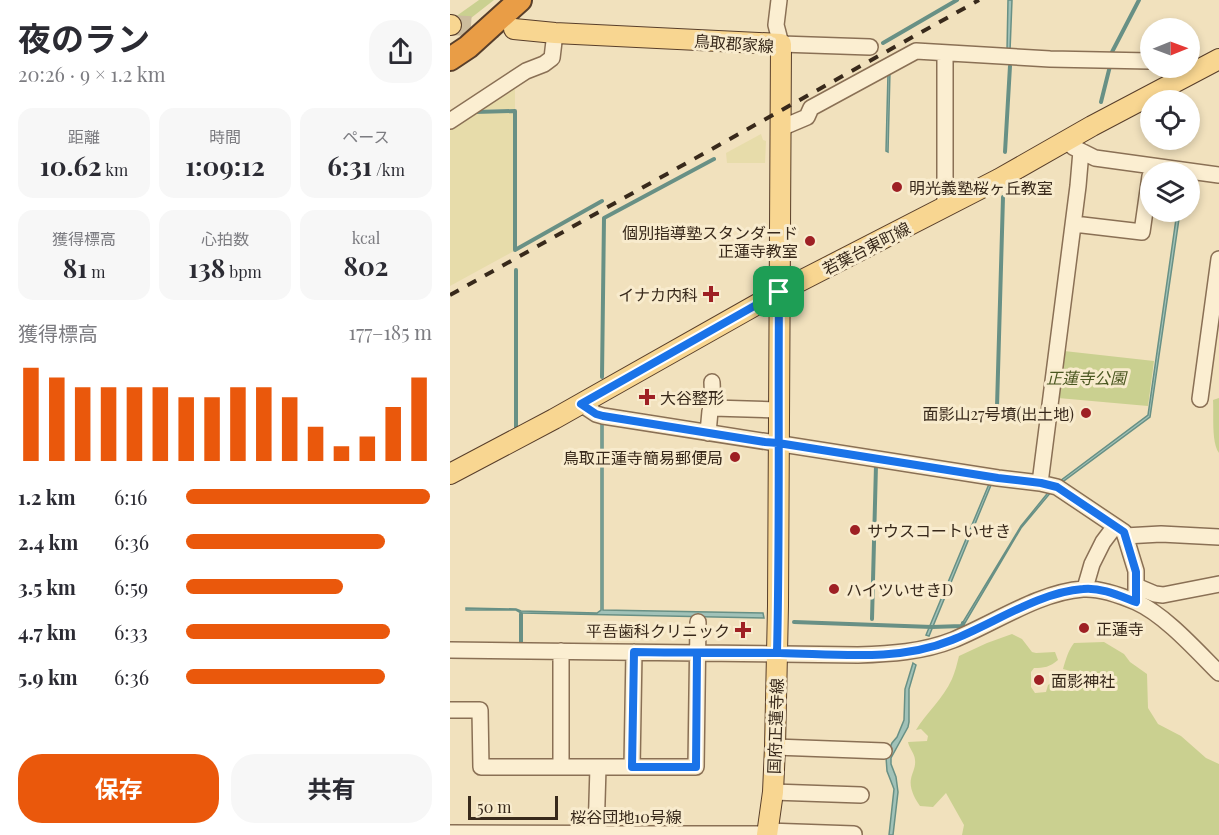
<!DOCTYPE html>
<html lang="ja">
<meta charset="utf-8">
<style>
:root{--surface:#fff;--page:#f7f7f7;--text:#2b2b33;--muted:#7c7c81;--accent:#ea580c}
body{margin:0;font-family:"Playfair Display","Noto Sans JP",serif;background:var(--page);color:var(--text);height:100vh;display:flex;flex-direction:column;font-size:22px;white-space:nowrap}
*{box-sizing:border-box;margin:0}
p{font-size:20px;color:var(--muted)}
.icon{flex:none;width:33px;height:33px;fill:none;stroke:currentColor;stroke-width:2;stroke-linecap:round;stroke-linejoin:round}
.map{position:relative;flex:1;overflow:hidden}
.side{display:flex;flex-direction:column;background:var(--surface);width:450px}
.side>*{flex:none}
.needle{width:39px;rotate:89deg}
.buttons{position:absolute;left:690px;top:18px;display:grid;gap:12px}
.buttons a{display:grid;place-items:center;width:60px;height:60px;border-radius:50%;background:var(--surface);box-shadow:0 3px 9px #0003;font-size:30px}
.scale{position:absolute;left:18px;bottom:15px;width:90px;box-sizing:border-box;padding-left:6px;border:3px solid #38291b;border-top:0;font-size:16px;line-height:21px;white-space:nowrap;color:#38291b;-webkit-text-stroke:4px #f8ebcd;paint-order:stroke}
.pin{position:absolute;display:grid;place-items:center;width:51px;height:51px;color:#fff;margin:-26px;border-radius:12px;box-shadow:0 3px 9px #0006}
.round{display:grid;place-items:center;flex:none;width:63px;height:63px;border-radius:24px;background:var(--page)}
.headline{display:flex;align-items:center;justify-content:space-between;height:102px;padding:0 18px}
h1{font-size:33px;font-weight:700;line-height:45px}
.metrics{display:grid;grid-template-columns:repeat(3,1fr);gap:9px;height:102px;padding:6px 18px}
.metrics div{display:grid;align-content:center;border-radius:15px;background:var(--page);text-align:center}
.metrics b{font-size:26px;font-weight:700}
.metrics small{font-size:16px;font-weight:400}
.metrics p{font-size:16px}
.chart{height:168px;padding:12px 18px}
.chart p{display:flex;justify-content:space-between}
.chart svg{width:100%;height:108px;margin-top:6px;stroke:var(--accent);stroke-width:6}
.cta{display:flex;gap:12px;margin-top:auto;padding:12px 18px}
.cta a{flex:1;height:69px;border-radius:24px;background:var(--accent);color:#fff;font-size:24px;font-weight:700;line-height:69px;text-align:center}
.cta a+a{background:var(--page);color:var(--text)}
ul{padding:0 18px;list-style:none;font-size:20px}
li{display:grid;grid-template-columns:96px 72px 1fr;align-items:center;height:45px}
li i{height:15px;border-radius:8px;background:var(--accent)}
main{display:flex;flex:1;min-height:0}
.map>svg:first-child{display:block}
.farmland{fill:#e7dcaa}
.green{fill:#cad090}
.water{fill:#a1c2b8;stroke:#689085;stroke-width:1.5}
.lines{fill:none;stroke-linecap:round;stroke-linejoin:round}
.stream{stroke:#689085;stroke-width:4}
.major-tunnel{stroke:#ccbc9d;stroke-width:20;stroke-dasharray:20 10;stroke-linecap:butt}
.minor-casing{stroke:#8a7055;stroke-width:18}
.major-casing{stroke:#583e2a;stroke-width:22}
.highway-casing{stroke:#583e2a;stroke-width:26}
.minor{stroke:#fbeed1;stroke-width:15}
.major{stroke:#f8d691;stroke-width:20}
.highway{stroke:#e99d46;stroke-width:22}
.rail{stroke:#38291b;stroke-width:4;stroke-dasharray:10 10;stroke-linecap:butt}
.route-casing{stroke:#fff;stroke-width:12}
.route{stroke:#1a73e8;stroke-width:8}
.poi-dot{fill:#9e2024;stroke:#f8ebcd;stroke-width:2}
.labels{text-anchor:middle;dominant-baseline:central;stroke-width:6;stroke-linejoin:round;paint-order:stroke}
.street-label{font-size:16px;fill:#38291b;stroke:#f8ebcd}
.poi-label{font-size:16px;fill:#38291b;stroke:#f8ebcd;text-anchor:start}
.park-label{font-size:16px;font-style:italic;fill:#4a5720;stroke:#f8ebcd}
</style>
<main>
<section class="side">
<div class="headline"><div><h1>夜のラン</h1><p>20:26 · 9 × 1.2 km</p></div><a class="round"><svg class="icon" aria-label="share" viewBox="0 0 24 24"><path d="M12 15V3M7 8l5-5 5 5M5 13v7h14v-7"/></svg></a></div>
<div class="metrics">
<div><p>距離</p><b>10.62<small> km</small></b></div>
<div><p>時間</p><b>1:09:12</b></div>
<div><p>ペース</p><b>6:31<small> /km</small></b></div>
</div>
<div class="metrics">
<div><p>獲得標高</p><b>81<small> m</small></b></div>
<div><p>心拍数</p><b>138<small> bpm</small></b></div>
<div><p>kcal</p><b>802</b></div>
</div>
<div class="chart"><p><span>獲得標高</span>177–185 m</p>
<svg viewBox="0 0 160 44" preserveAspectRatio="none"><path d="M5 44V6M15 44V10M25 44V14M35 44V14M45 44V14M55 44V14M65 44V18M75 44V18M85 44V14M95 44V14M105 44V18M115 44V30M125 44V38M135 44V34M145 44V22M155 44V10"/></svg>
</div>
<ul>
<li><b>1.2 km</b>6:16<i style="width:99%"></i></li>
<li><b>2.4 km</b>6:36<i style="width:81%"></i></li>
<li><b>3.5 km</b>6:59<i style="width:64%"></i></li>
<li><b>4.7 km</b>6:33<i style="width:83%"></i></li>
<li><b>5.9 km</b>6:36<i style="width:81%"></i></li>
</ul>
<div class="cta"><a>保存</a><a>共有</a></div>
</section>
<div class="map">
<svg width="769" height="835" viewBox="0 0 769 835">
<rect width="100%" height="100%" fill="#f1e1bd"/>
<path class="farmland" d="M65 82V109L24 110Z
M20 113H63L64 251 0 286V125Z
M311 134 313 140 316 141 315 163H277L276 153Z"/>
<path class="green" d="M29 0H44L21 18 5 17Z
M614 351 704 361 698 406 608 398Z
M769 398V453C761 442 764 414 763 400Z
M562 634 572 639 582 652 586 653 605 652 608 660C600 667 594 668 584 668L581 672V687L585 693 596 692 598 685 607 679 615 687 621 688 624 681V672L613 669C616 659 618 651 624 643L654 642 674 654 680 662 697 674 698 708 708 724 731 736 756 758 769 764V835H512L514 825 496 793 483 807 470 806C465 799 459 788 461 779 462 773 466 767 465 760 465 754 459 748 458 742L477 741 478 736 471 729 466 730C476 713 493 699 502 679 505 672 507 664 509 656L537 643Z"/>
<path class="water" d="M558 0H562L560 51H557Z
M440 71 438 152 436 151 438 73Z
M727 212H730L700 417 611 483 610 481 698 415Z
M151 417H153V610L313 613 314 618 71 613 66 610H16V608L66 609 71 611 147 613 151 610Z
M539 484 541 485 479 636 476 635Z
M601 489 602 491 571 528 512 628 510 627 571 526Z
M463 663 466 665 459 689V722L458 727 441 758V764L446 777 448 792 443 835H439L444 789 437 771 436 757 442 743 447 737 454 720 455 689Z"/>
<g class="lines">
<path class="stream" d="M433 43 507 0
M661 54 689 0
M651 102 660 66
M24 112 65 111V250L152 201
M555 152 560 66
M66 270V427
M152 377 154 218 264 159
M547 407 553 197
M422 619 426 465
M344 622 482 627 512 626 513 623
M71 645V614"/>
<path class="major-tunnel" d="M1 25 49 28"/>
<g class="minor-casing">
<path id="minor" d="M329 0 326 25 331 44 420 47
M495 53V207
M0 121 76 71 94 64 102 58 105 33
M331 128 357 117 361 108 466 51 600 59 700 61
M623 147 645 158 769 175
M624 224 692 232 700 176
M262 382 263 408
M750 399 769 259
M131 404 146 414 153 416 548 478 590 483 607 487 674 532 686 571V602
M258 433 260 411 263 408 328 410
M590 483 628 186 631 151
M675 536 711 534 769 537
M686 586 705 594 713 595 769 584
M635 588 642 564 653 542 665 526
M0 650 408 655C440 654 473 652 503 640 543 624 589 592 633 589 649 588 672 596 686 602 715 615 746 650 769 673
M0 710H30L31 767H246L248 622
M325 747 434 751
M111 767V651
M182 767 184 652
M323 792 411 795
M317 831 404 834
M0 833 317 834
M146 835 148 767"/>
</g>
<g class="major-casing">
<path id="major" d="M0 25H1
M64 29 105 33 331 44 328 606 325 747 323 792 317 835
M0 474 104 419 329 292 549 179 642 126 769 59"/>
</g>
<g class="highway-casing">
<path id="highway" d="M0 59 18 47 70 0"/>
</g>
<use href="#minor" class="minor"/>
<use href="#major" class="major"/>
<use href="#highway" class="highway"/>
<path class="rail" d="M0 295 529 0"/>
</g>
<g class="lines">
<g class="route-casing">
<path id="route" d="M329 292C328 412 330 533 327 653H247L246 767H182L184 652C233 653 281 652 330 653 387 654 448 662 502 640 543 624 589 592 633 589 651 587 670 596 686 602V572L674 532 607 487 591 483 548 478 328 443 315 442 153 416 146 414 131 404 329 292"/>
</g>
<use href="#route" class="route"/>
</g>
<g class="poi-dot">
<circle cx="447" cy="187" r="6"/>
<circle cx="360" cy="241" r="6"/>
<path d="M258 285h6v6h6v6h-6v6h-6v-6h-6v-6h6z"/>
<path d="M194 388h6v6h6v6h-6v6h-6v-6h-6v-6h6z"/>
<circle cx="636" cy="413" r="6"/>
<circle cx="285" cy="457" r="6"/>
<circle cx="405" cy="530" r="6"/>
<circle cx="384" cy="589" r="6"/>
<circle cx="634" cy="628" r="6"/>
<path d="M290 621h6v6h6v6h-6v6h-6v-6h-6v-6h6z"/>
<circle cx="589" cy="680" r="6"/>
</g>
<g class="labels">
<g class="street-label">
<text transform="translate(284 43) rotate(4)">鳥取郡家線</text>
<text transform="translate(416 248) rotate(-27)">若葉台東町線</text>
<text transform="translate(325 726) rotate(-88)">国府正蓮寺線</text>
<text x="176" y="816">桜谷団地10号線</text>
</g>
<g class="poi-label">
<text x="459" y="187">明光義塾桜ヶ丘教室</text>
<text x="348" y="232" text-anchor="end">個別指導塾スタンダード<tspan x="348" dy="18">正蓮寺教室</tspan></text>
<text x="248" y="294" text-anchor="end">イナカ内科</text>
<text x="210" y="397">大谷整形</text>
<text x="624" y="413" text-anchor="end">面影山27号墳(出土地)</text>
<text x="273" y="457" text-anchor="end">鳥取正蓮寺簡易郵便局</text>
<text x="417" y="530">サウスコートいせき</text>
<text x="396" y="589">ハイツいせきD</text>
<text x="646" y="628">正蓮寺</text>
<text x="280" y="630" text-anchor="end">平吾歯科クリニック</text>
<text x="601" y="680">面影神社</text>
</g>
<g class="park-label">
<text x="636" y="377">正蓮寺公園</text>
</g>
</g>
</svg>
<div class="buttons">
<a><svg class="needle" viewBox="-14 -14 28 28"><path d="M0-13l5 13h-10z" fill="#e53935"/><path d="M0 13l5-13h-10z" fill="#7c7c81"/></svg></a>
<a><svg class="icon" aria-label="locate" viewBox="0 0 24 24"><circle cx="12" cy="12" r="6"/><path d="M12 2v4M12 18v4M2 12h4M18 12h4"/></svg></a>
<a><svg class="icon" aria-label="layers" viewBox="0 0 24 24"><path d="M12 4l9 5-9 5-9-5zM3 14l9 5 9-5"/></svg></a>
</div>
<div class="scale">50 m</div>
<div class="pin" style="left:329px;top:292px;background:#1e9e55"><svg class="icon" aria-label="arrive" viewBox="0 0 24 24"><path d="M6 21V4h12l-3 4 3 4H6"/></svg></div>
</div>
</main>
